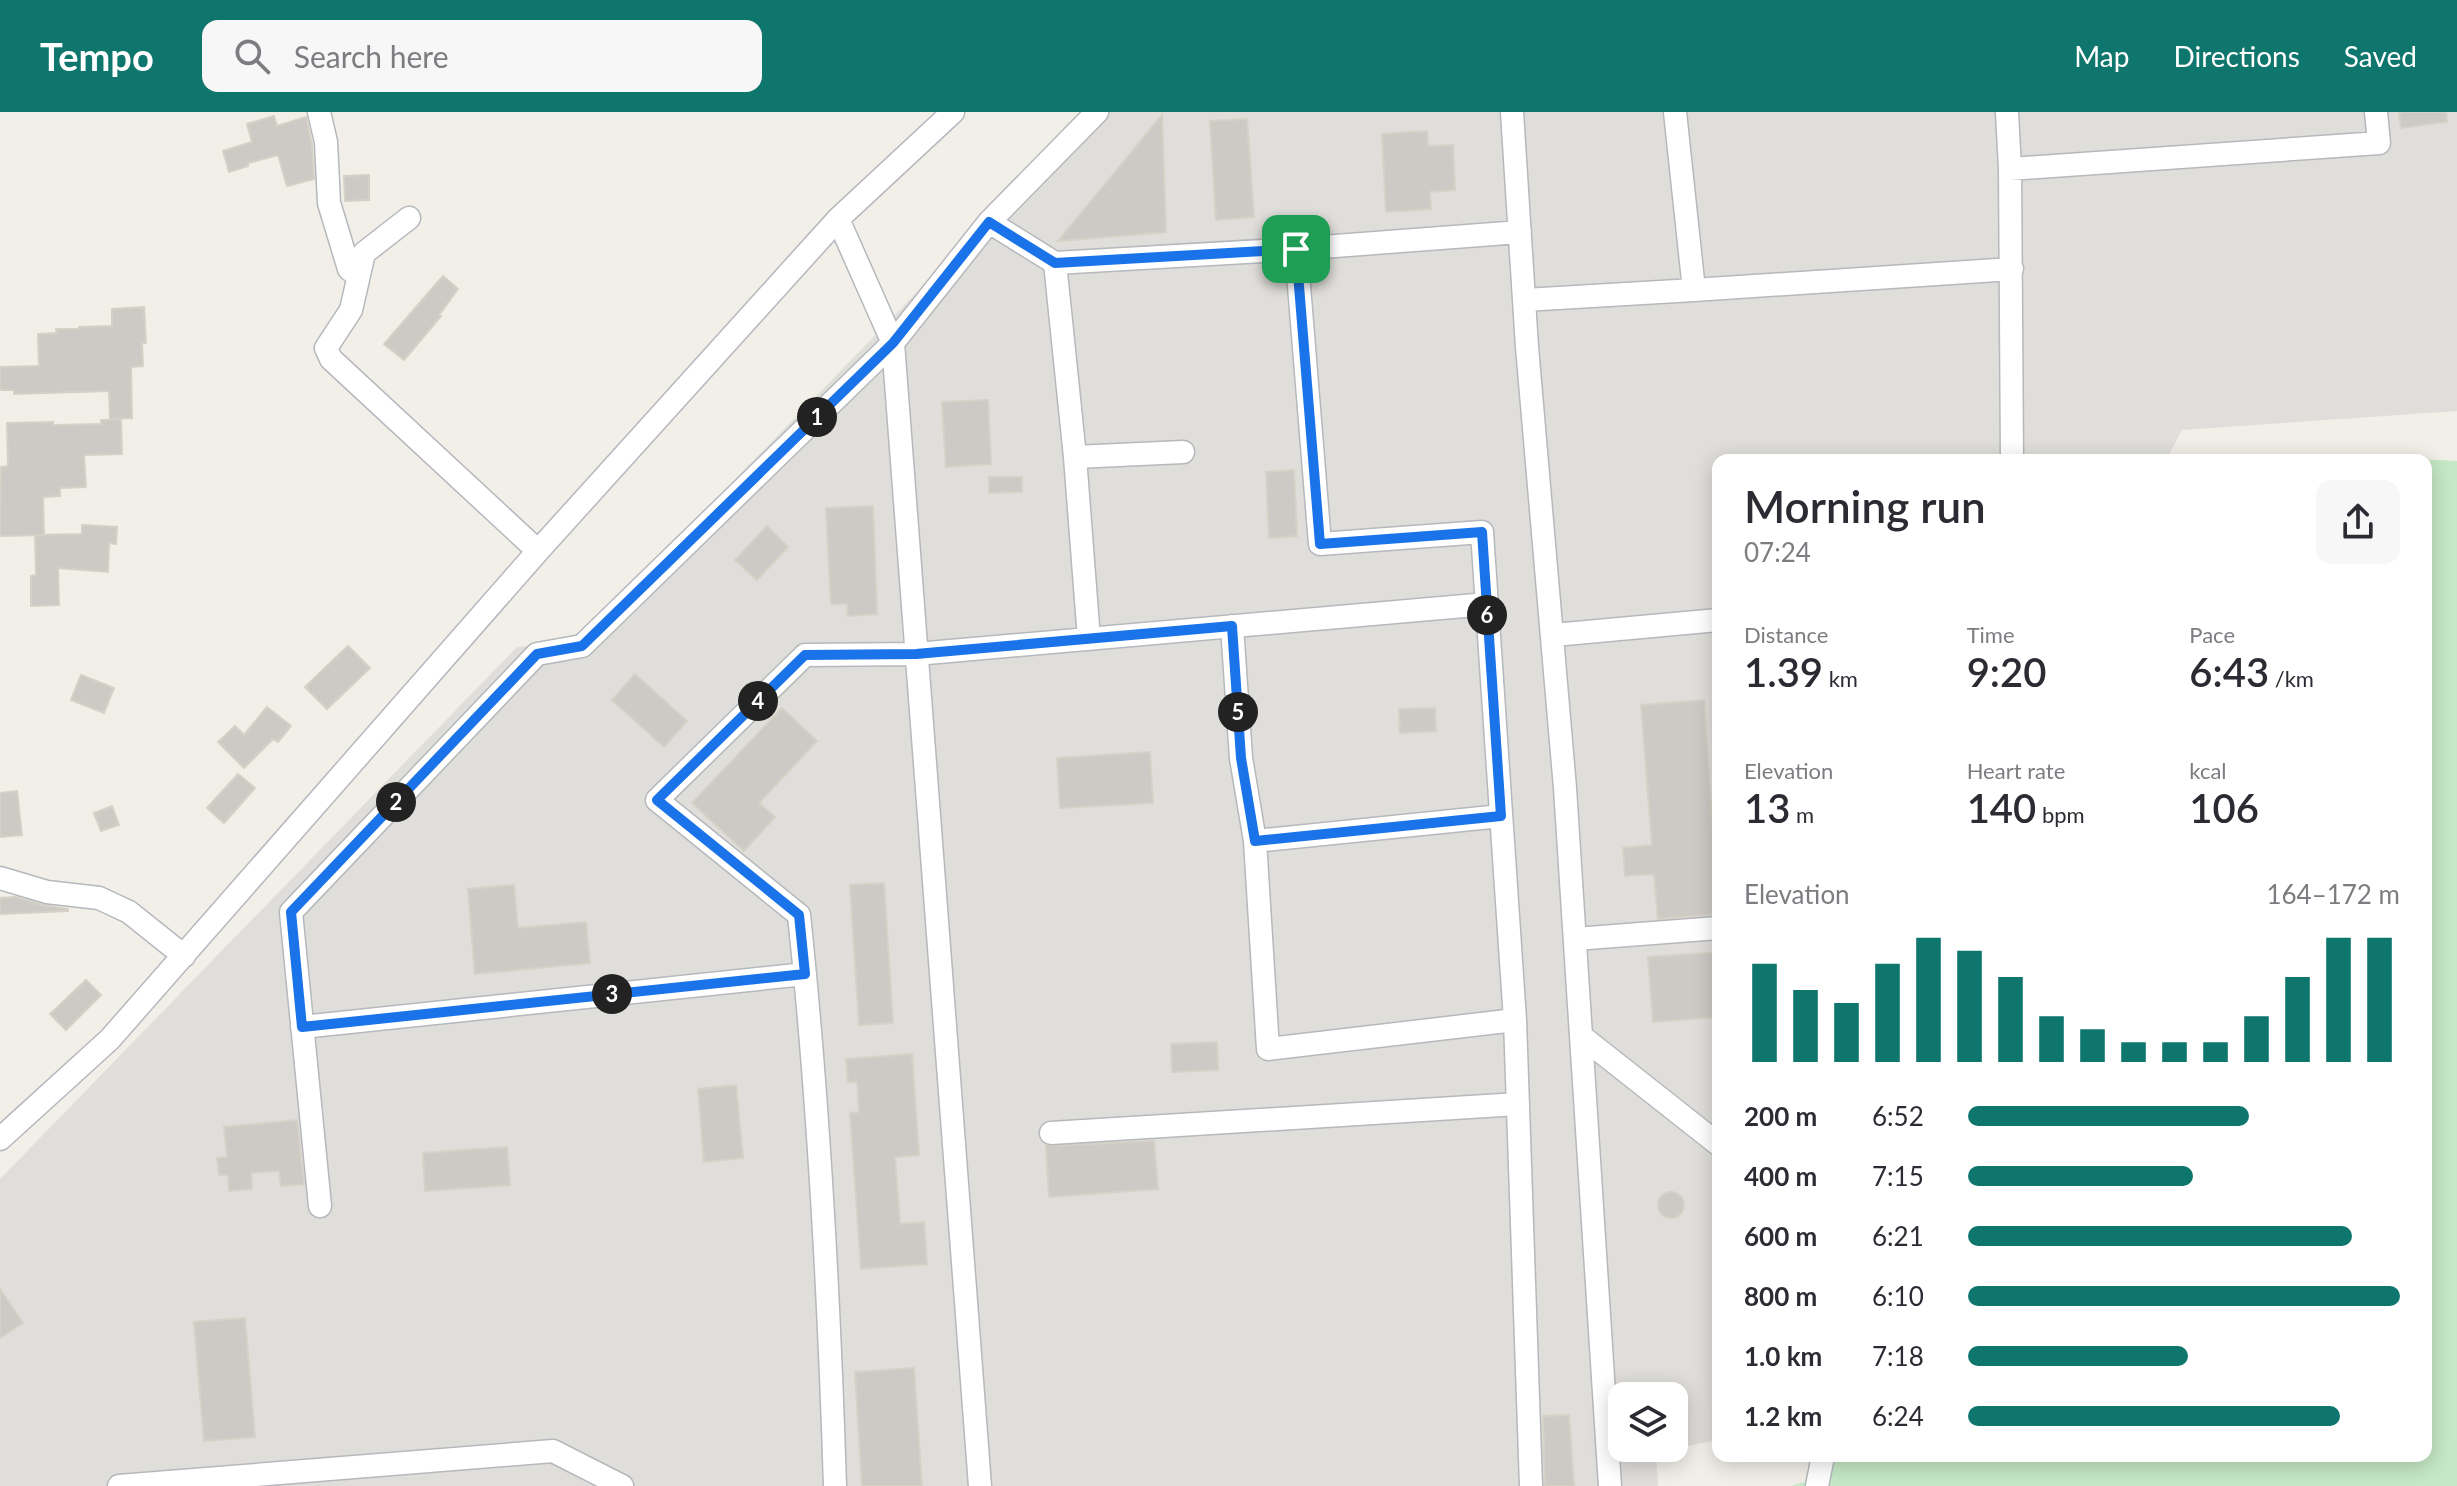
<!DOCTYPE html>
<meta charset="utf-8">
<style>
:root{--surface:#fff;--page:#f7f7f7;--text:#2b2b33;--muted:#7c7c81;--accent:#0f766e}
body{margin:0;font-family:Lato,sans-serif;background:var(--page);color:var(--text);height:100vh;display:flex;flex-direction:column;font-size:30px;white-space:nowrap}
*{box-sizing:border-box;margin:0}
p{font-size:26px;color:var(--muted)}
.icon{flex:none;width:44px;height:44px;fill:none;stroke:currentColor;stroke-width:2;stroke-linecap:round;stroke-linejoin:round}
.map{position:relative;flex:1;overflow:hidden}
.panel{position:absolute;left:1712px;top:342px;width:720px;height:1008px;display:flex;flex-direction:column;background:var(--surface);border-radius:16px;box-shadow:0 4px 20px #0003}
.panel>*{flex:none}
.controls{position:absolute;left:1608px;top:1270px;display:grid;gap:16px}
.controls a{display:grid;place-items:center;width:80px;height:80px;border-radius:16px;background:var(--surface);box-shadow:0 4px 20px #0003;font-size:40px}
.pin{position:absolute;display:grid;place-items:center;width:68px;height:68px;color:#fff;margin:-34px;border-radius:16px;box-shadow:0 4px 12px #0006}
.km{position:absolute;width:40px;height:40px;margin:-20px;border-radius:50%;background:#222;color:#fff;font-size:22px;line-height:40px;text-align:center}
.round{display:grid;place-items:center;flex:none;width:84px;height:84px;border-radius:16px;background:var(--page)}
.summary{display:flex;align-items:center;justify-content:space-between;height:136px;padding:0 32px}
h1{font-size:44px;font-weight:600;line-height:60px}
.metrics{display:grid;grid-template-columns:repeat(3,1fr);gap:12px;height:136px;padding:8px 32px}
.metrics div{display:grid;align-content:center}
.metrics b{font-size:40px;font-weight:600}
.metrics small{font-size:22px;font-weight:400}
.metrics p{font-size:22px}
.chart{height:224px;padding:16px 32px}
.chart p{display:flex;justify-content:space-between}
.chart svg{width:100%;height:144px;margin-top:8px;stroke:var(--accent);stroke-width:6}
ul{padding:0 32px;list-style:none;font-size:26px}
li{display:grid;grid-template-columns:128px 96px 1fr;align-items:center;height:60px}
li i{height:20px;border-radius:10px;background:var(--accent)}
header{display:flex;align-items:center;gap:48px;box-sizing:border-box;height:112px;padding:0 40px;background:var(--accent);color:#fff}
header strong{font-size:38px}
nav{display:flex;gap:44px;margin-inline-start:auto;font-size:28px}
.search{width:560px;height:72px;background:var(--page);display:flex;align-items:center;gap:20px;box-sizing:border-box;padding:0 28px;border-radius:16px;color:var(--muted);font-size:30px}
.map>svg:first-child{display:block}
.industrial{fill:#e0deda;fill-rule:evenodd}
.green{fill:#c5e8c5}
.building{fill:#cccac5;stroke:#d6d1c6;stroke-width:2}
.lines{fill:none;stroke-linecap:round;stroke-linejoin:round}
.minor-casing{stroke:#b5b8bc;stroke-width:25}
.minor{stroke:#fff;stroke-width:22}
.route-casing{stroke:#fff;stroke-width:16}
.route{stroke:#1a73e8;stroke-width:10}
</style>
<header>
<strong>Tempo</strong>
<div class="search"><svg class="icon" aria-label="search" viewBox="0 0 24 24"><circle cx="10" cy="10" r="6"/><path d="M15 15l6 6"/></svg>Search here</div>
<nav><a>Map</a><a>Directions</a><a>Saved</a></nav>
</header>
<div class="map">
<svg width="2457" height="1374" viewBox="0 0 2457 1374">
<rect width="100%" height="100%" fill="#f1efe8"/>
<path class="industrial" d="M1092 0H2457V299L2182 318 2166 348H1718V1328L1656 1340 1658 1374H0V1067L517 535 578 529ZM1622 1284H1674V1336H1622Z"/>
<path class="green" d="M2338 343 2457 349V1374H1791L1825 1364 1826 1344H2426V348H2322Z"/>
<path class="building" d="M2399 0H2446L2447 10 2401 16Z
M1162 3 1166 120 1058 129Z
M274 4 277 14 306 5 312 32 314 67 287 74 278 43 248 51V54L229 60 223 39 252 30 247 12Z
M1247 7 1254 105 1216 108 1210 9Z
M1427 19 1428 34 1453 33 1455 78 1430 80 1431 97 1386 100 1382 22Z
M369 63V88L345 89 344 64Z
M443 164 458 177 439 203 441 204 404 248 384 232Z
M144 195 146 231H142L143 254 131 255 132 306 110 307 109 279 14 282V278H0V255L39 254 38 222 57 221 56 217H79V215L112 214V197Z
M988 288 991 352 946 355 942 290Z
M121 307 122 342 84 343 86 375 60 376V384L43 385 44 423 0 424 1 355 8 354 7 311 53 310V313L101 312V308Z
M1294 358 1297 424 1269 426 1266 360Z
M989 365H1022V380L989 381Z
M873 394 877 502 848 504 847 492H831L826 396Z
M82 413 117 415 116 432 109 431 108 460 58 456 59 493 31 494V464L36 463 35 423 82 422Z
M767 414 788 435 757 468 735 448Z
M348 534 370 556 327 597 305 575Z
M635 562 687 609 664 635 612 588Z
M81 563 114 576 104 601 71 588Z
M1704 588 1718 802 1658 807 1654 762 1625 764 1623 736 1652 733 1641 593Z
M267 595 291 614 278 630 273 627 244 656 218 630 235 614 244 623Z
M782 596 817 629 759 691 775 705 744 739 692 691Z
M1435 596 1436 619 1400 621 1399 597Z
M1150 640 1153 691 1060 696 1057 646Z
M238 662 255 676 224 711 207 696Z
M17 679 22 723 0 725V681Z
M112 694 119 713 101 719 94 701Z
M884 771 893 911 859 913 850 773Z
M514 773 518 816 586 810 590 851 475 862 468 777Z
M16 785 43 793 68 797V799L0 802V786Z
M1718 840V905L1653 910 1648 845Z
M86 868 101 883 66 918 50 902Z
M1217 930 1218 958 1172 960 1171 932Z
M912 942 919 1043 895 1045 900 1112 924 1110 927 1152 861 1157 850 1001 859 1000 857 970H848L846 947Z
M736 973 743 1046 704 1050 698 977Z
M297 1008 304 1072 281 1074 279 1059 251 1061 252 1077 229 1079 228 1063H219L217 1046 227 1045 224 1015Z
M1154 1029 1158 1077 1049 1085 1046 1034Z
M507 1035 510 1073 425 1079 423 1041Z
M1658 1093a13 13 0 1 1 26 0a13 13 0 1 1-26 0Z
M0 1177 23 1211 0 1226Z
M245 1206 255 1325 204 1329 194 1210Z
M914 1256 922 1374H862L855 1260Z
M1569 1303 1574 1374H1545L1543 1304Z"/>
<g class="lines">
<g class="minor-casing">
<path id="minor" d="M319 0 326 30 329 91 349 157 358 164
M1512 0 1527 235 1565 676 1610 1374
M1675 0 1694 178 2012 157
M2007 0 2010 57 2379 31 2376 0
M2010 57 2012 348
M409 106 364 141 351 198 326 236 331 247 538 439
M838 107 893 231 980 1374
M989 110 1055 151 1296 137 1520 120
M1296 137 1320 432 1482 420 1515 908 1531 1374
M1055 151 1075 345 1183 340
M1524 188 1694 178
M1075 345 1089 527
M1232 514 1241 646 1255 729 1268 937 1515 908
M1554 523 1718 508
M1255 729 1501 704
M0 766 47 780 99 786 129 800 184 844
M1575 827 1718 816
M302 915 805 862
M1581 924 1718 1032
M1051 1021 1518 992
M0 1027 110 927 538 439 838 107 953 0
M320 1094 291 800 537 542 582 534 893 231 989 110 1097 0
M119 1374 553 1339 622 1374
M835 1374C829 1183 819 992 799 803L657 688 805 543 916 542 1487 492
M1817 1374 1823 1344"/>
</g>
<use href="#minor" class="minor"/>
</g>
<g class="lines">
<g class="route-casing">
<path id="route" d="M989 110 1055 151 1296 137 1320 432 1482 420 1501 704 1255 729 1241 646 1232 514 916 542 805 543 657 688 799 803 805 862 302 915 291 800 537 542 582 534 893 231Z"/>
</g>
<use href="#route" class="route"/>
</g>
</svg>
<div class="controls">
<a><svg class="icon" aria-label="layers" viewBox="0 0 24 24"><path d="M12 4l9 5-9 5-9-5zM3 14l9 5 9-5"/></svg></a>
</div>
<div class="pin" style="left:1296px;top:137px;background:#1e9e55"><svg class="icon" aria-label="arrive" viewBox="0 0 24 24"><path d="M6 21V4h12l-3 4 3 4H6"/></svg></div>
<b class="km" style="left:817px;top:305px">1</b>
<b class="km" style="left:396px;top:690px">2</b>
<b class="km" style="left:612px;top:882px">3</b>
<b class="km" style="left:758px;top:589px">4</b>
<b class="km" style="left:1238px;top:600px">5</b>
<b class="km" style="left:1487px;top:503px">6</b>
<section class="panel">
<div class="summary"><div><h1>Morning run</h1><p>07:24</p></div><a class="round"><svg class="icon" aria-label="share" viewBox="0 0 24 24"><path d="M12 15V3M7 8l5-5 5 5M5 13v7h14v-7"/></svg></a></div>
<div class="metrics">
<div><p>Distance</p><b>1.39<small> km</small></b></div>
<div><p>Time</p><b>9:20</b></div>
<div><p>Pace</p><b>6:43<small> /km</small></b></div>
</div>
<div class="metrics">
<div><p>Elevation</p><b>13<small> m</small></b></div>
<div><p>Heart rate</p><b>140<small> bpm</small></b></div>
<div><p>kcal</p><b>106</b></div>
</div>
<div class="chart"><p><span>Elevation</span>164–172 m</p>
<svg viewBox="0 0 160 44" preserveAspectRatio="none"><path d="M5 44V14M15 44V22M25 44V26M35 44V14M45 44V6M55 44V10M65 44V18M75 44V30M85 44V34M95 44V38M105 44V38M115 44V38M125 44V30M135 44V18M145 44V6M155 44V6"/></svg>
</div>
<ul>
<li><b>200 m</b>6:52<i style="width:65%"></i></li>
<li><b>400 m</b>7:15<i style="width:52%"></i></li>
<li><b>600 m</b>6:21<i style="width:89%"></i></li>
<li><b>800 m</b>6:10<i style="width:100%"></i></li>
<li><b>1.0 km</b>7:18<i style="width:51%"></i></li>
<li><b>1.2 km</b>6:24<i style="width:86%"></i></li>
</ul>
</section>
</div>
